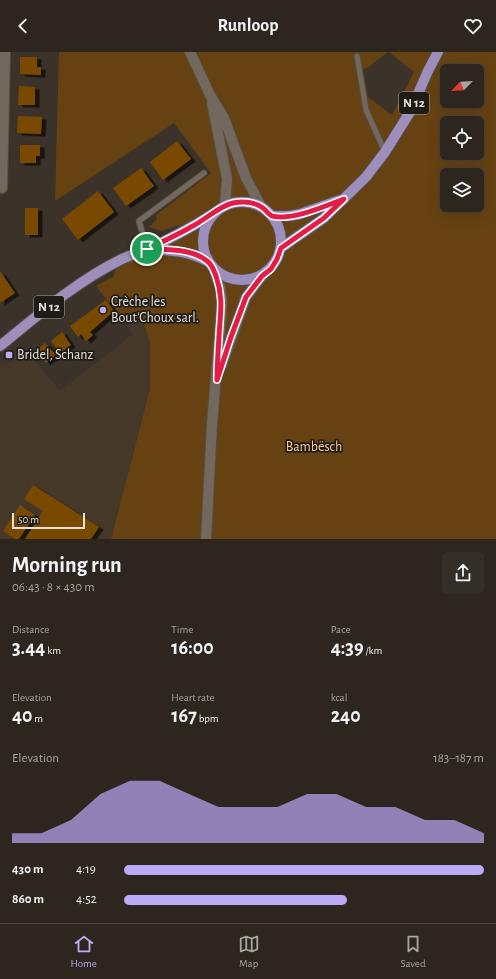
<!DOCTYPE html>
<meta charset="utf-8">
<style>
:root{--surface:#2c261f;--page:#342e28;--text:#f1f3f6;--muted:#a6a5a4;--line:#48433d;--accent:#bbaaf6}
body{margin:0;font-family:"Alegreya Sans",sans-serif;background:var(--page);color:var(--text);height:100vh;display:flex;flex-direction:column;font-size:15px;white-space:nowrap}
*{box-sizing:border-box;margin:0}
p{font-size:13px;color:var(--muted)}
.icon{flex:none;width:22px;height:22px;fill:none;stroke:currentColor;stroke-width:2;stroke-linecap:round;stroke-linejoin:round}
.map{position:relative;height:487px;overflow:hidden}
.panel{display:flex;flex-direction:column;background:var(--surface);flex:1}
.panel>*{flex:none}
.needle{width:26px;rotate:246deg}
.controls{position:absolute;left:440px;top:12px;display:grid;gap:8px}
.controls a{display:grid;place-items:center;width:44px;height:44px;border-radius:6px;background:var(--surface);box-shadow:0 4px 16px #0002,0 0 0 1px var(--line);font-size:20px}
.scale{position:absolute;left:12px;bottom:10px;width:73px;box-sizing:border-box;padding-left:4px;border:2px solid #e7e1db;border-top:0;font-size:11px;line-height:14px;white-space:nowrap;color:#e7e1db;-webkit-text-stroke:3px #1f1b16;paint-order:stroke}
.pin{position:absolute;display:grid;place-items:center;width:34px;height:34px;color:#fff;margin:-17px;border:2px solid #fff;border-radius:50%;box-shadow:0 1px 4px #0007}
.round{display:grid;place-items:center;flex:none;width:42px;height:42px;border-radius:6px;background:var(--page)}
.head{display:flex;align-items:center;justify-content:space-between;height:68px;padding:0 12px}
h1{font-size:22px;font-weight:700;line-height:30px}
.metrics{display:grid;grid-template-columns:repeat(3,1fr);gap:6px;height:68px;padding:4px 12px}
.metrics div{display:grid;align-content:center}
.metrics b{font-size:20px;font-weight:700}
.metrics small{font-size:11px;font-weight:400}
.metrics p{font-size:11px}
.chart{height:112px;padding:8px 12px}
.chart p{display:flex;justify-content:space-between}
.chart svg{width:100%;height:72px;margin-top:4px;fill:var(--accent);opacity:.7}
ul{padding:0 12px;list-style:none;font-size:13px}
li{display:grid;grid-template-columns:64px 48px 1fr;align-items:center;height:30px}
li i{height:10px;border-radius:5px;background:var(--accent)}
header{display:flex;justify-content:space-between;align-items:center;height:52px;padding:0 12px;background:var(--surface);font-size:18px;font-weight:700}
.menu{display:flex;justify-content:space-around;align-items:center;height:56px;border-top:1px solid var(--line);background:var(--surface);font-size:11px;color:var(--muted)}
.menu a{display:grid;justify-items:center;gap:2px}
.menu .current{color:var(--accent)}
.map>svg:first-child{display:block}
.built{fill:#453829}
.green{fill:#664212;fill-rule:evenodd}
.building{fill:#794a00;filter:url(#shadow)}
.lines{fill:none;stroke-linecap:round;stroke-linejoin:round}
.lane-casing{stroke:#554e46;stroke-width:7}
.street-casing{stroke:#554e46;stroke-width:12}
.secondary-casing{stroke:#554e46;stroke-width:12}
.primary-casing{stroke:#554e46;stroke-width:12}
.lane{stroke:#72685d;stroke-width:5}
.street{stroke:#72685d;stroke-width:10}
.secondary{stroke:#72685d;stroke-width:10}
.primary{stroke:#9e8ebc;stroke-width:10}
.route-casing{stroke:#fff;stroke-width:8}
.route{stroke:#e11d48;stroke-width:5}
.poi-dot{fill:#bbaaf6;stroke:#1f1b16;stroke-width:1.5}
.labels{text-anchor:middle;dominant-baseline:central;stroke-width:3.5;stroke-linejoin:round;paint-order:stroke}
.shield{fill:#1f1b16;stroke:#aba6a0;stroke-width:1}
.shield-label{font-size:13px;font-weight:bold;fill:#e7e1db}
.poi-label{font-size:14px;fill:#e7e1db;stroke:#1f1b16;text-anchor:start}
.park-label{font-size:14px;fill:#fdca91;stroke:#1f1b16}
</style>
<header><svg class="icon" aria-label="back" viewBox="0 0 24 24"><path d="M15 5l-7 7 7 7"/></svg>Runloop<svg class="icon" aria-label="heart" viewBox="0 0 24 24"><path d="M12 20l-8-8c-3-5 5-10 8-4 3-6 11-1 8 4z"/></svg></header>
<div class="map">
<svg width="496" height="487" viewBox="0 0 496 487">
<defs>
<filter id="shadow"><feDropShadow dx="4.5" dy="2.5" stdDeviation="0" flood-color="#0009"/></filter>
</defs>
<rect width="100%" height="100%" fill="#3b3229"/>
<path class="built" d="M141 262 150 291V337L111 487H0V312L11 310 25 297 60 339 133 282 122 267Z"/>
<path class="green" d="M59 0H388L367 16 363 17 368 45 392 63 414 20 389 0H496V487H111L150 337V291L141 262 122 267 96 234 114 224 117 210 178 181 179 173 162 179 149 175 157 167 156 163 211 121 174 71 55 149ZM447 19H477V49H447ZM447 71H477V101H447ZM447 123H477V153H447Z"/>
<path class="building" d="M20 5H37V15H41V23L20 22Z
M19 34 35 35V53H18Z
M18 64 42 65 41 82 17 81Z
M177 89 191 107 163 128 150 110Z
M20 93H40V104H36V111H20Z
M141 116 154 134 126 154 113 136Z
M98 139 114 160 78 188 62 167Z
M25 156H38V183H25Z
M0 219 15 241 0 251Z
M106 248 114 259 90 280 93 283 86 289 81 282 78 285 70 274Z
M62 280 71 293 60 301 51 289Z
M45 291 56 303 46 311 36 299Z
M33 433 99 475 91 487H25L43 459 24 447Z
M20 453 35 463 19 487H15L3 479Z"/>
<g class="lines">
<g class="lane-casing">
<path id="lane" d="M357 4 366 58 385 100
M147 197 139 169 204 121"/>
</g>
<g class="street-casing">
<path id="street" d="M2 136 5 0"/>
</g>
<g class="secondary-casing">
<path id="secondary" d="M190 0 210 43 224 66 246 126 262 156
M212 51 227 127 225 153
M221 315 246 245 262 224
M206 487 212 372 222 251 220 235 214 218"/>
</g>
<g class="primary-casing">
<path id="primary" d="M203 189a39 39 0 1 1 78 0a39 39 0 1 1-78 0Z
M272 164H289L300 162 340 148
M281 196 324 166 366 125 385 100 410 60 428 19 438 0
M149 197C173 199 185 198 207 209
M0 294C38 263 77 229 122 207 130 203 139 201 148 197 170 187 192 175 213 162"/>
</g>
<use href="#lane" class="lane"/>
<use href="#street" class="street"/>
<use href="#secondary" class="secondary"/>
<use href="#primary" class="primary"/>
</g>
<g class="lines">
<g class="route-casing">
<path id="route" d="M344 147 324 166 281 196 277 207 271 217 262 224 246 245 231 285 217 328C217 314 218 300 219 285 220 262 224 247 216 224 214 219 212 212 207 209 191 196 166 198 147 197 162 190 177 183 191 175 205 168 219 154 233 151 243 149 255 150 263 156 266 158 269 163 272 164 292 169 325 154 344 147Z"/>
</g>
<use href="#route" class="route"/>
</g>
<g class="poi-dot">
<circle cx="103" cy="258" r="4"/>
<rect x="5" y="299" width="8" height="8" rx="2"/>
</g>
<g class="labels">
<g class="shield">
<rect x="399" y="40" width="30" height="22" rx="3"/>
<rect x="34" y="244" width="30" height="22" rx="3"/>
</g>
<g class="shield-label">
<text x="414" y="51">N 12</text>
<text x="49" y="255">N 12</text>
</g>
<g class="poi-label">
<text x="111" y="250">Crèche les<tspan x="111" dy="16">Bout'Choux sarl.</tspan></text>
<text x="17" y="303">Bridel, Schanz</text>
</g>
<g class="park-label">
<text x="314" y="395">Bambësch</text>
</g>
</g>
</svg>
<div class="controls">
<a><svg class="needle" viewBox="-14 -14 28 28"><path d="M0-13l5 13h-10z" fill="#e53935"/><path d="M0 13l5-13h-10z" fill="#a6a5a4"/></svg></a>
<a><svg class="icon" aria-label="locate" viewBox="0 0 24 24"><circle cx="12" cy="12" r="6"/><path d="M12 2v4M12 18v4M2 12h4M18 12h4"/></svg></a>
<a><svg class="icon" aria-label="layers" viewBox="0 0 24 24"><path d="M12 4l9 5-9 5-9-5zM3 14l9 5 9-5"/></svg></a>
</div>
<div class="scale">50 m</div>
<div class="pin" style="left:147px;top:197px;background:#1e9e55"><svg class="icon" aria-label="arrive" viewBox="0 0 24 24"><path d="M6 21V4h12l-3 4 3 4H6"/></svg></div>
</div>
<section class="panel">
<div class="head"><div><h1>Morning run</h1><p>06:43 · 8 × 430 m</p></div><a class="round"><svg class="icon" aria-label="share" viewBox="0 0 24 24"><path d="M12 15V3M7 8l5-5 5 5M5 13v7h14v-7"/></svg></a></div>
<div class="metrics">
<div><p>Distance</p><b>3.44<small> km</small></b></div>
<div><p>Time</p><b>16:00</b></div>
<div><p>Pace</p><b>4:39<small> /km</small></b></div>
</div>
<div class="metrics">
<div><p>Elevation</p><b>40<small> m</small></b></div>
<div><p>Heart rate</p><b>167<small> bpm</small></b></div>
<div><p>kcal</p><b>240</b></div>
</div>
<div class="chart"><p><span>Elevation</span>183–187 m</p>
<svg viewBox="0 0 160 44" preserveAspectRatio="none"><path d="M0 44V38L10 38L20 30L30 14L40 6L50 6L60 14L70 22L80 22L90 22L100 14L110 14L120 22L130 22L140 30L150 30L160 38V44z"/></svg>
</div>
<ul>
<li><b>430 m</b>4:19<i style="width:100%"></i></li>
<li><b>860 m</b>4:52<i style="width:62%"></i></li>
</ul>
</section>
<nav class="menu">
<a class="current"><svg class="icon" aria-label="home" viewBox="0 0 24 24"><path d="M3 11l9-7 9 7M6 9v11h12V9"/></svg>Home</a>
<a><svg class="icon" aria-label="map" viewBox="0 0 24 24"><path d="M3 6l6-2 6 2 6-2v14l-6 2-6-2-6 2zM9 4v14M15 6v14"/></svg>Map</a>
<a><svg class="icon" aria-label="saved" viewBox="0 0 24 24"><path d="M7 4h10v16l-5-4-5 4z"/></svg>Saved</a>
</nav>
